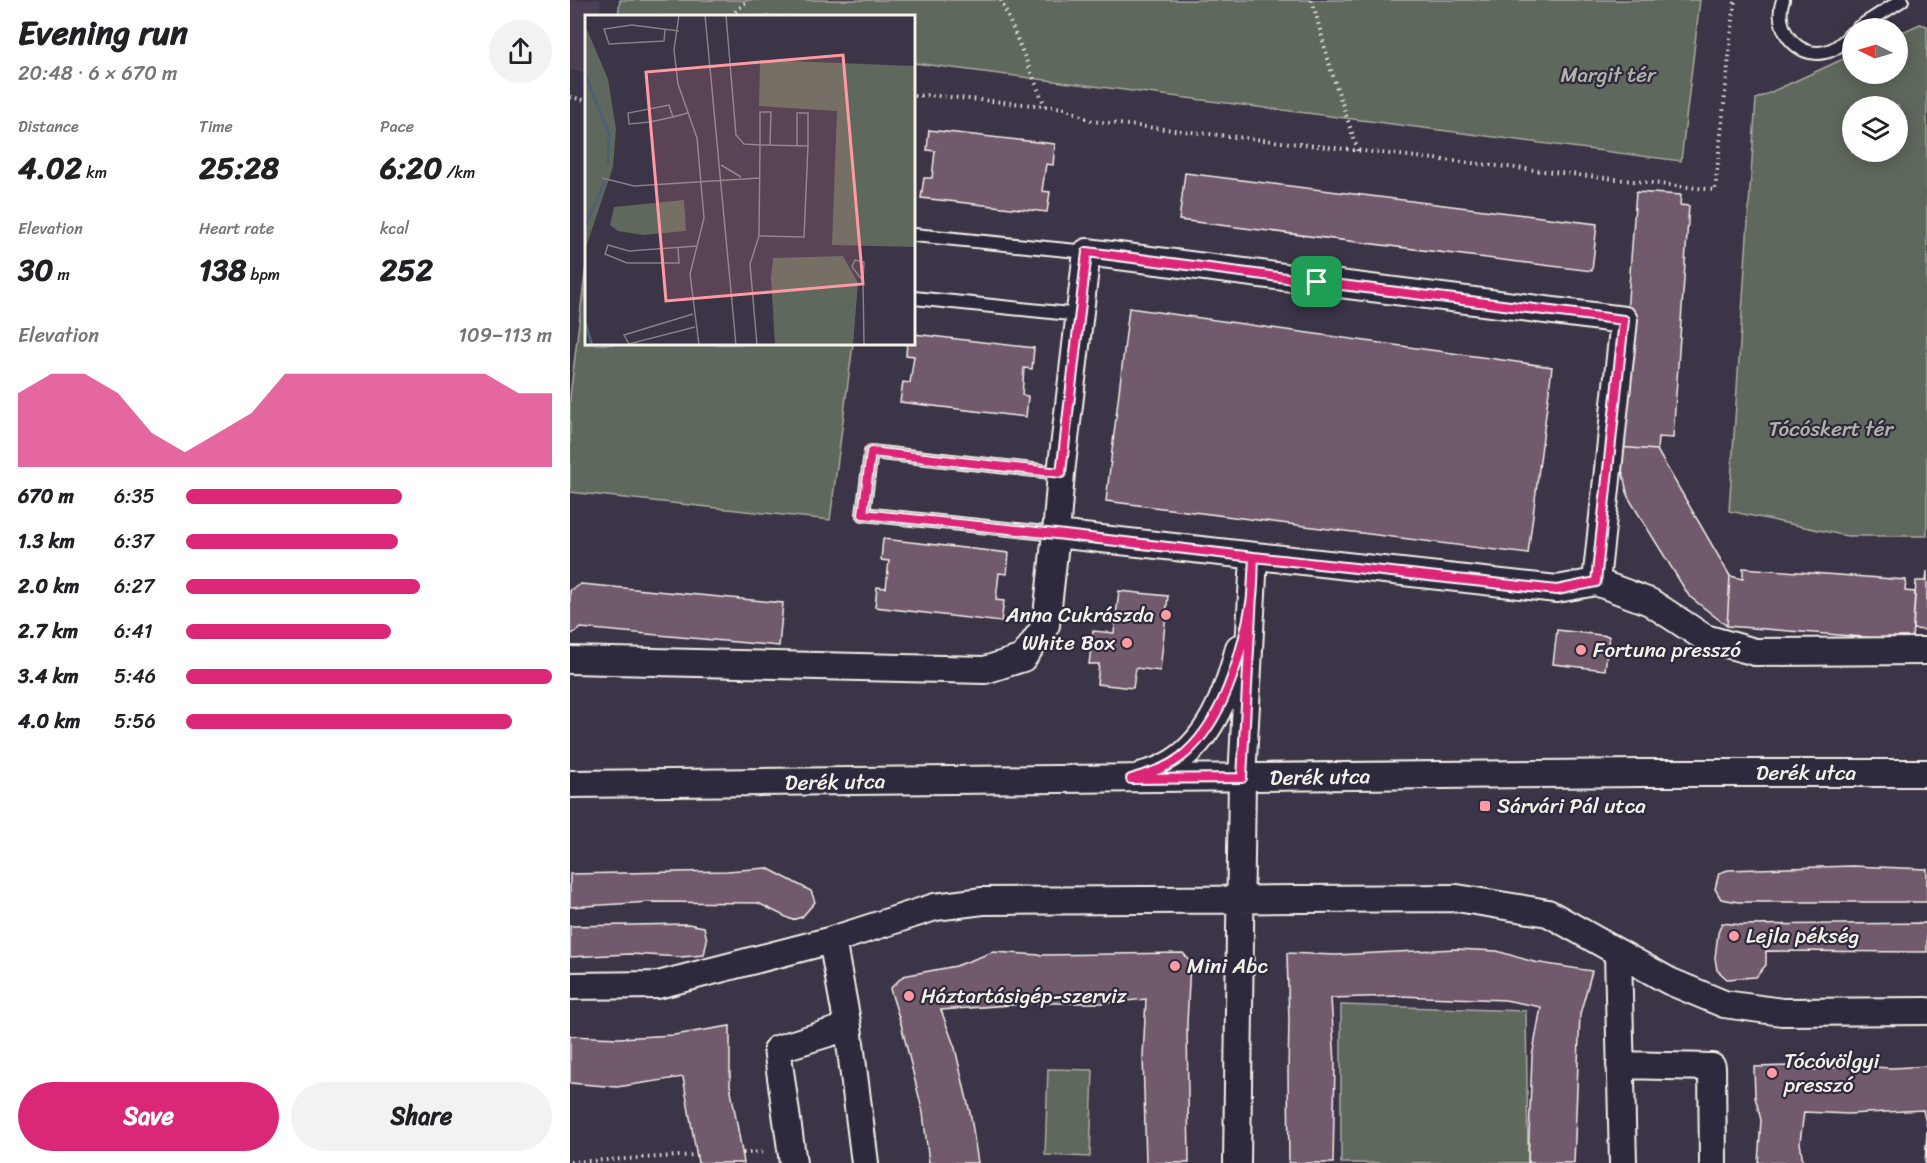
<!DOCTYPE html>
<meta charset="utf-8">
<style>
:root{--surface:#fff;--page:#f2f2f2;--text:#202124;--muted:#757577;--accent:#db2777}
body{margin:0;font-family:Sriracha,sans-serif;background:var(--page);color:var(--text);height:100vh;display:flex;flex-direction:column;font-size:22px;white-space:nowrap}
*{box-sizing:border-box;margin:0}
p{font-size:20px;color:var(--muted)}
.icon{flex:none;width:33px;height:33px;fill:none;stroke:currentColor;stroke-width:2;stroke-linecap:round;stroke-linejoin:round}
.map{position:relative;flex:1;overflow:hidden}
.details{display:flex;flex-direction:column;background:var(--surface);width:570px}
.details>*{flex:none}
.needle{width:39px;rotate:275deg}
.fabs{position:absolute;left:1272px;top:18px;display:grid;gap:12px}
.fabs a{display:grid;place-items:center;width:66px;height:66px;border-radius:50%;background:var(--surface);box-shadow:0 3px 15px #0003;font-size:30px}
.pin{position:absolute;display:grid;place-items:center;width:51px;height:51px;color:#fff;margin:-26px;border-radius:12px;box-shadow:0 3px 9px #0006}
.round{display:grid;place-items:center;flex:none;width:63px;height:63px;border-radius:32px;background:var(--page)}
.overview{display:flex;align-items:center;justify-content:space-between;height:102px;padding:0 18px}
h1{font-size:33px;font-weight:800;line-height:45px}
.stats{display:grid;grid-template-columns:repeat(3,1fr);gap:9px;height:102px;padding:6px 18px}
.stats div{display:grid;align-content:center}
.stats b{font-size:30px;font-weight:800}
.stats small{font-size:16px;font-weight:400}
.stats p{font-size:16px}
.chart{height:168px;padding:12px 18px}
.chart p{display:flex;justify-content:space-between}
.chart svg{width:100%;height:108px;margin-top:6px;fill:var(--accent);opacity:.7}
.button{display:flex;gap:12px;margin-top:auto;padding:12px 18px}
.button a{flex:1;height:69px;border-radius:36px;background:var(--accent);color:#fff;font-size:24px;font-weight:800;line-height:69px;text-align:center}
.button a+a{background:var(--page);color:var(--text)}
ul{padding:0 18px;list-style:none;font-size:20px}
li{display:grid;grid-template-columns:96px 72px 1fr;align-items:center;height:45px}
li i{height:15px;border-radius:8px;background:var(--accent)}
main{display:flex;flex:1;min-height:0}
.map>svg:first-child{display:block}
.built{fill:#4c3f52}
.green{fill:#5f685c;stroke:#aaaca2;stroke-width:1.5;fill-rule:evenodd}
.building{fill:#725a6d;stroke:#f4f1e8;stroke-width:1.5}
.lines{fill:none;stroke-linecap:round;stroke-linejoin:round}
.service-casing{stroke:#f4f1e8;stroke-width:16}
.minor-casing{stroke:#f4f1e8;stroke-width:30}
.path{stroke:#f4f1e8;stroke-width:4;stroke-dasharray:1.5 4.5;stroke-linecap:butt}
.service{stroke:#2f2a3d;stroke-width:12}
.minor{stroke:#2f2a3d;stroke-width:26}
.route-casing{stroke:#fff;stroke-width:12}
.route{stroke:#db2777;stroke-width:8}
.poi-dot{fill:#ff9aa2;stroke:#2f2a3d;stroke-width:2}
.labels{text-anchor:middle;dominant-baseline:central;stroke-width:4.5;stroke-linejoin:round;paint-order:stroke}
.park-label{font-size:21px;fill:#b1b3a9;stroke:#2f2a3d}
.poi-label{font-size:21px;fill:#f4f1e8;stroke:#2f2a3d;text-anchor:start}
.street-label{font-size:21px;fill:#f4f1e8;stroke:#2f2a3d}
.inset-river{fill:none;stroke:#4d6078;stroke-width:3}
.inset-road{fill:none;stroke:#868087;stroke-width:1.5}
.view{fill:#ff9aa2;fill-opacity:0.15;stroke:#ff9aa2;stroke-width:3}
.inset-edge{fill:none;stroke:#f4f1e8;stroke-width:3}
</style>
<main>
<section class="details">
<div class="overview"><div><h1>Evening run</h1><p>20:48 · 6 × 670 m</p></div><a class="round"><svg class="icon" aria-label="share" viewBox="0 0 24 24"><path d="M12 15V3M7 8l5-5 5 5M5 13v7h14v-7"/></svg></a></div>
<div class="stats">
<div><p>Distance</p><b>4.02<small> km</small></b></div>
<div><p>Time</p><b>25:28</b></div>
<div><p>Pace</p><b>6:20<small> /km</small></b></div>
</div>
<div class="stats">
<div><p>Elevation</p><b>30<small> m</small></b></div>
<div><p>Heart rate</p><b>138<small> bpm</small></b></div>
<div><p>kcal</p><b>252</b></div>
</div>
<div class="chart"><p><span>Elevation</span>109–113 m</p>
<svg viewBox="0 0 160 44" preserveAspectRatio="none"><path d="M0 44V14L10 6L20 6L30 14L40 30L50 38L60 30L70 22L80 6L90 6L100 6L110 6L120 6L130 6L140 6L150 14L160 14V44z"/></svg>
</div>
<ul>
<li><b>670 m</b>6:35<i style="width:59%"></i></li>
<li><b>1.3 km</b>6:37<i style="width:58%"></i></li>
<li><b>2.0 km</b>6:27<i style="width:64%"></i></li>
<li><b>2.7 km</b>6:41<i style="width:56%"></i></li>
<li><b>3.4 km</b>5:46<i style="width:100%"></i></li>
<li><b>4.0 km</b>5:56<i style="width:89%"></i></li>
</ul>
<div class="button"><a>Save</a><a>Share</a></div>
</section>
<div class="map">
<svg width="1357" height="1163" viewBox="0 0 1357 1163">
<rect width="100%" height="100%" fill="#3c3447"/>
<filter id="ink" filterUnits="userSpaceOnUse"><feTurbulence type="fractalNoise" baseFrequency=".0167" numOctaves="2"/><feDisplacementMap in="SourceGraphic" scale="12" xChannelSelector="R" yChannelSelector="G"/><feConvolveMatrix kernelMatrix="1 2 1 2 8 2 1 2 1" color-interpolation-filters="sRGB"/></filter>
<g filter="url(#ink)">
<path class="built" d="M0 0H31L29 16H16V73L0 70Z"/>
<path class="green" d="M50 0H1130L1111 161 344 63V16H48Z
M1350 24 1357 26V536H1277L1159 511 1186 99 1282 55V74H1328V34ZM1328 106V152H1282V106Z
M16 266V344H283L260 520 0 492V397Z
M771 1005 956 1011 958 1163H771Z
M478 1069 523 1070 520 1157 475 1155Z"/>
<path class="building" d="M359 130 485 144 483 165 476 164 472 191 480 192 477 212 351 198 354 178H362L365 151 357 150Z
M615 173 1027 224 1022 271 609 220Z
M1066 192 1111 195 1110 205 1119 206 1103 438 1088 437 1087 450 1047 447Z
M559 308 982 367 958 554 536 501Z
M344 334 464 348 462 369 454 368 452 395 458 396 456 417 330 402 333 382 340 383 344 356 336 355 337 344H344Z
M1047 447 1087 450 1160 576 1157 626 1119 596 1058 497Z
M313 539 439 553 437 574 429 573 426 600 434 601 431 622 305 607 307 587 316 588 319 561 311 560Z
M1173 568 1336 580 1335 591 1345 592 1342 641 1157 626 1160 576 1173 579Z
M1357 571V630L1343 629 1346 581H1356Z
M11 584 213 603 209 646 11 628 0 635V590Z
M549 591 598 596 590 671 566 668 563 688 527 684 529 664H519L523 631 544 633Z
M987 630 1039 636 1035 670 983 664Z
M1282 866 1357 869V902H1168L1151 899 1145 889 1149 873 1158 870Z
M197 868 241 891 245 902 232 917 222 920 188 903 80 902 0 907V874L157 871Z
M1152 923 1172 925 1357 923V952L1196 951V965L1186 977 1157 979 1147 970 1145 958 1148 933Z
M118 924 134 927 137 940 134 955 111 957 60 954 0 957V926Z
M886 949 927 951 964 962 1022 971 1010 1014 1004 1163H958L962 1057 971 1007 935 1000 828 996 761 998 765 1063 763 1163H719L718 1073 719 1020 717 953 765 955Z
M423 952 471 955 613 953 620 961 617 1025 619 1163H576L573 1056 576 999 535 1003H467L371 1010 385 1048 401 1117 408 1163H359L353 1113 331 1024 320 989 333 976 386 966Z
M160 1026V1085L174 1163H128L113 1077 47 1087 0 1083V1036L49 1038 104 1035Z
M1220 1066 1242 1070 1279 1066 1322 1068 1357 1066V1127L1353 1110 1278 1114 1234 1112 1230 1142 1233 1163H1188L1191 1120 1185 1097 1184 1067Z
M1357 1131V1163H1355Z"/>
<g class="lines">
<g class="service-casing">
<path id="service" d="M1213 0C1203 26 1226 59 1255 52 1266 50 1275 41 1282 33
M1288 28 1332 0
M344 235 517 252
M344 298 510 315
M486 534 293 514 301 452 491 473"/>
</g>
<g class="minor-casing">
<path id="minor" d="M486 534 491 473 517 252 1054 320 1026 582
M0 660 415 670 453 658 476 625 486 534 987 589 1026 582 1080 602 1135 638 1185 652 1357 651
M573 775C580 773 588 771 595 767 639 746 658 692 669 648
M0 784 1070 773H1357
M262 940 278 1027 295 1163
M1048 953 1053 1163
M0 986 88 985 262 940 365 907 413 901 887 898 978 913 1099 981 1154 1004 1212 1012 1357 1011
M1050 1065 1142 1067 1143 1163
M223 1163 207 1049 278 1027
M667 1163 672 778 684 557"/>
</g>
<path class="path" d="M431 0 475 106
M742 0 761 70 788 151
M161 16 178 0
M344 96 358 95 495 108 522 121 1145 190 1165 0
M0 97 16 100
M173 1153 196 1152
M0 1162 127 1155"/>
<use href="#service" class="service"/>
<use href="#minor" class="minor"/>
</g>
</g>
<g class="lines" filter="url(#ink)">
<g class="route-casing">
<path id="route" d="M747 282 517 252 491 473 301 452 293 514 486 534 684 557C680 631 676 705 672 778L561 779C578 773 596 769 611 757 653 724 672 653 681 603 684 589 683 572 684 557L987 590 1026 582 1054 320 747 282"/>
</g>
<use href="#route" class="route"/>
</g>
<g class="poi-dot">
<circle cx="596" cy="615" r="6"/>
<circle cx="557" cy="643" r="6"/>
<circle cx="1011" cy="650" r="6"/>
<rect x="909" y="800" width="12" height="12" rx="3"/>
<circle cx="1164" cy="936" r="6"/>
<circle cx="605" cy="966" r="6"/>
<circle cx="339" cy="996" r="6"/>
<circle cx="1202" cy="1073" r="6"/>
</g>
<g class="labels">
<g class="park-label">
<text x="1038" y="75">Margit tér</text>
<text x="1261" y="429">Tócóskert tér</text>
</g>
<g class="poi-label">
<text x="584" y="615" text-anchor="end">Anna Cukrászda</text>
<text x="545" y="643" text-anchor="end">White Box</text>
<text x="1023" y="650">Fortuna presszó</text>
<text x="927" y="806">Sárvári Pál utca</text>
<text x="1176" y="936">Lejla pékség</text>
<text x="617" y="966">Mini Abc</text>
<text x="351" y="996">Háztartásigép-szerviz</text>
<text x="1214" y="1061">Tócóvölgyi<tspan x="1214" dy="24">presszó</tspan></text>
</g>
<g class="street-label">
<text x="1236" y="773">Derék utca</text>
<text transform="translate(750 777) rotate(-1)">Derék utca</text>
<text transform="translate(265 782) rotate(-1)">Derék utca</text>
</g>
</g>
<g transform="translate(15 15)">
<rect width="330" height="330" fill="#3c3447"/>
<path d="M0 10 23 64 31 114 28 152 0 235ZM175 45 330 51V232L247 230 252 96 174 91ZM99 185 101 216 58 220 33 216 25 210 29 192ZM258 241 273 268 268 330H190L186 263 188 243Z" fill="#5f685c"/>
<path class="inset-river" d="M0 59 24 119 23 149M0 211 20 166M0 307 7 330"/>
<path class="inset-road" d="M94 0 89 35 93 69 112 123 119 203 105 259 114 330M120 0 151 330M141 0 151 120 159 129 175 130 174 221 165 249 172 330M80 15 79 26 24 29 19 14 47 10 94 16M88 102 84 90 43 98 44 109 65 107 88 102 103 98M212 130V98H223V131M136 150 156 162M17 163 49 171 174 163M174 221 219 222 223 131 175 130V97H186L185 130M93 233 94 248H42L20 239 23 230 44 236 112 231M270 245 279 247 278 266 267 252ZM278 266 279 330M108 299 39 320 44 329 110 312"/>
<path class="view" d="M258 40 278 269 81 286 61 57Z"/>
<rect width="330" height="330" class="inset-edge"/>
</g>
</svg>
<div class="fabs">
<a><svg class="needle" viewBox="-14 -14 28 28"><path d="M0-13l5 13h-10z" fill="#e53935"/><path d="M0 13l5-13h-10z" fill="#757577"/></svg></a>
<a><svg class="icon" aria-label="layers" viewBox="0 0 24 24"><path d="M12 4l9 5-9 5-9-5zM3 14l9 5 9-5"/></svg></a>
</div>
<div class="pin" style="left:747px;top:282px;background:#1e9e55"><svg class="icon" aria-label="arrive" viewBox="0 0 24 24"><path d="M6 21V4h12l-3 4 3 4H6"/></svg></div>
</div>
</main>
